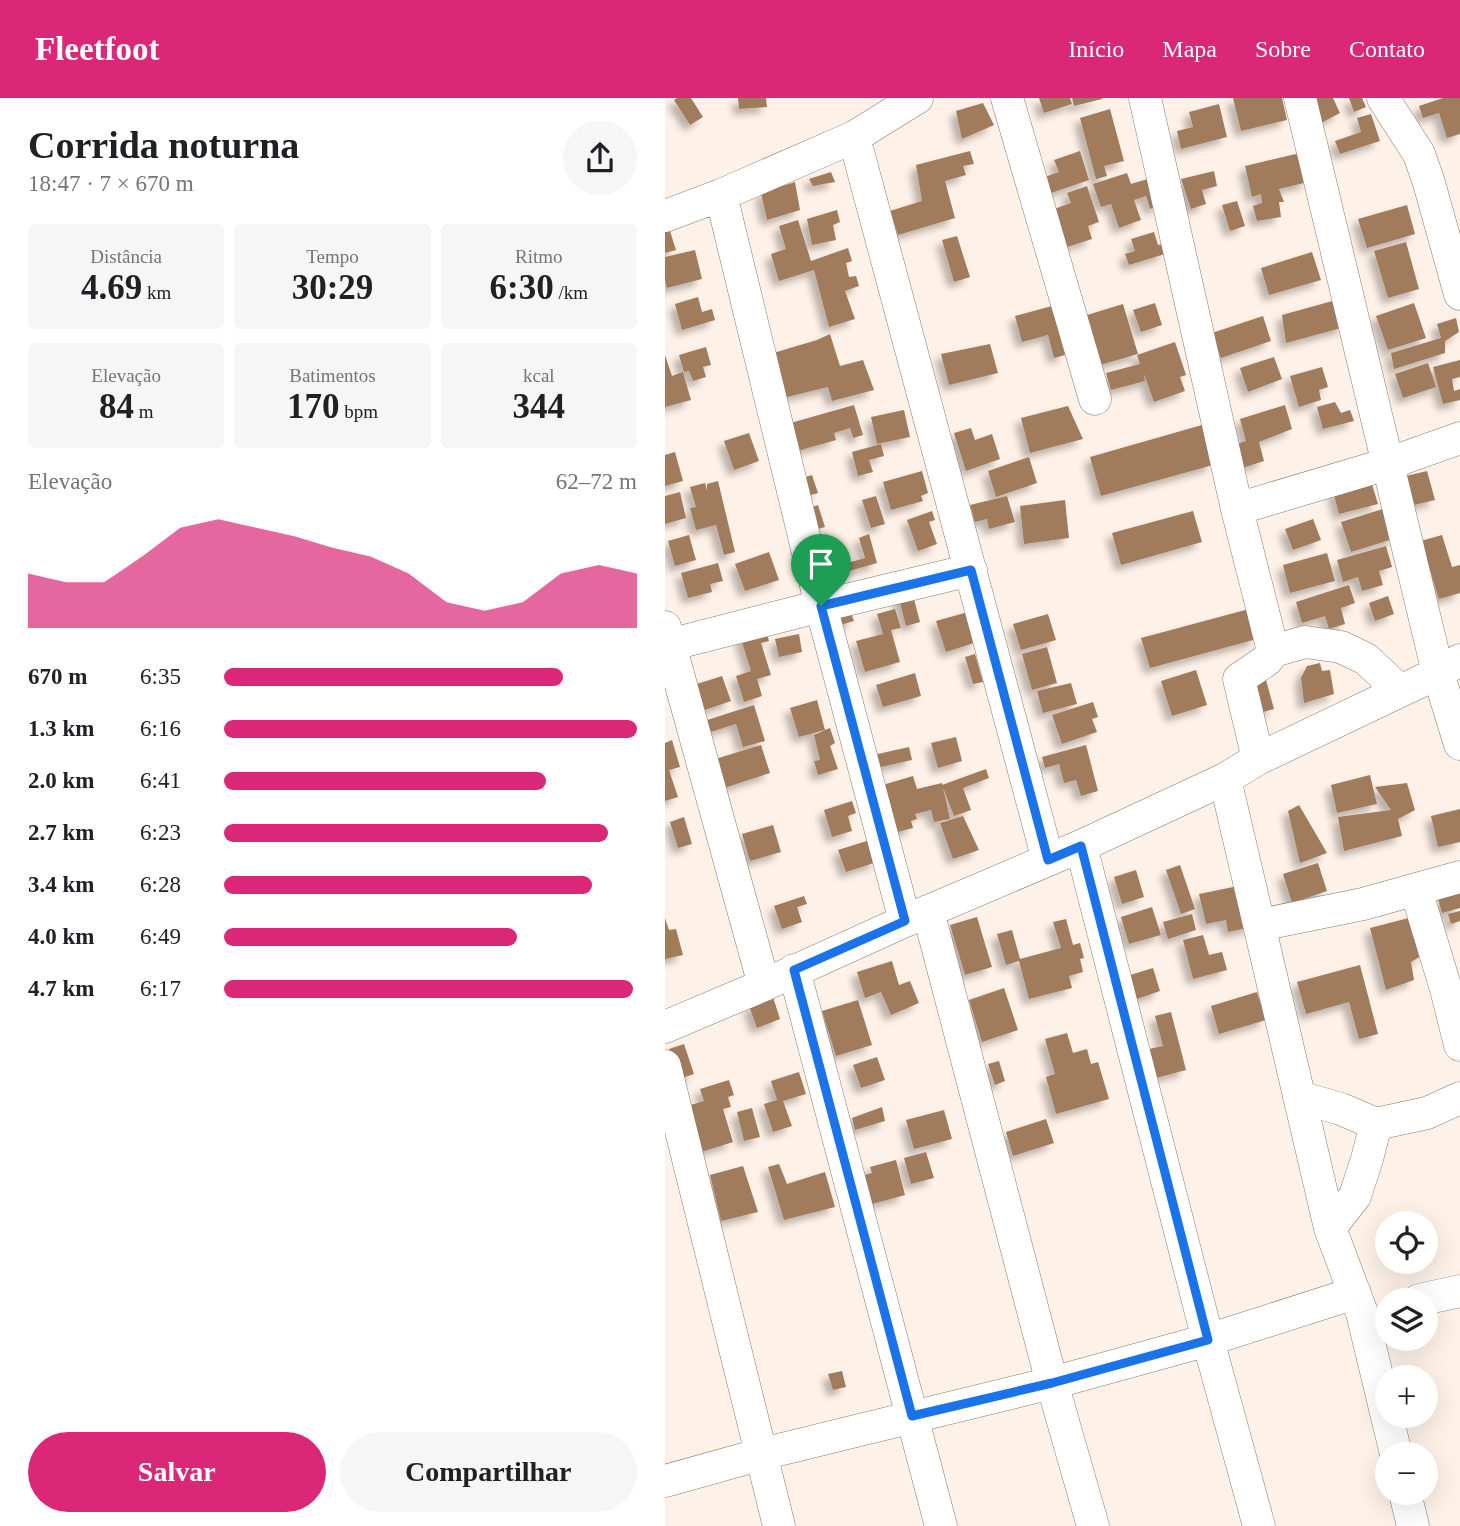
<!DOCTYPE html>
<html lang="pt">
<meta charset="utf-8">
<style>
:root{--surface:#fff;--page:#f6f6f6;--text:#202124;--muted:#757577;--accent:#db2777}
body{margin:0;font-family:"Times New Roman",serif;background:var(--page);color:var(--text);height:100vh;display:flex;flex-direction:column;font-size:26px;white-space:nowrap}
*{box-sizing:border-box;margin:0}
p{font-size:23px;color:var(--muted)}
.icon{flex:none;width:38px;height:38px;fill:none;stroke:currentColor;stroke-width:2;stroke-linecap:round;stroke-linejoin:round}
.map{position:relative;flex:1;overflow:hidden}
.details{display:flex;flex-direction:column;background:var(--surface);width:665px}
.details>*{flex:none}
.fabs{position:absolute;left:710px;top:1113px;display:grid;gap:14px}
.fabs a{display:grid;place-items:center;width:63px;height:63px;border-radius:50%;background:var(--surface);box-shadow:0 7px 28px #0002;font-size:35px}
.pin{position:absolute;display:grid;place-items:center;width:60px;height:60px;color:#fff;margin:-72px -30px;border-radius:50% 50% 50% 0;rotate:-45deg;box-shadow:0 0 7px #0007}
.pin .icon{rotate:45deg}
.round{display:grid;place-items:center;flex:none;width:74px;height:74px;border-radius:37px;background:var(--page)}
.head{display:flex;align-items:center;justify-content:space-between;height:119px;padding:0 28px}
h1{font-size:38px;font-weight:700;line-height:52px}
.metrics{display:grid;grid-template-columns:repeat(3,1fr);gap:10px;height:119px;padding:7px 28px}
.metrics div{display:grid;align-content:center;border-radius:7px;background:var(--page);text-align:center}
.metrics b{font-size:35px;font-weight:700}
.metrics small{font-size:19px;font-weight:400}
.metrics p{font-size:19px}
.chart{height:196px;padding:14px 28px}
.chart p{display:flex;justify-content:space-between}
.chart svg{width:100%;height:126px;margin-top:7px;fill:var(--accent);opacity:.7}
.primary-button{display:flex;gap:14px;margin-top:auto;padding:14px 28px}
.primary-button a{flex:1;height:80px;border-radius:42px;background:var(--accent);color:#fff;font-size:28px;font-weight:700;line-height:80px;text-align:center}
.primary-button a+a{background:var(--page);color:var(--text)}
ul{padding:0 28px;list-style:none;font-size:23px}
li{display:grid;grid-template-columns:112px 84px 1fr;align-items:center;height:52px}
li i{height:18px;border-radius:9px;background:var(--accent)}
header{display:flex;align-items:center;gap:42px;box-sizing:border-box;height:98px;padding:0 35px;background:var(--accent);color:#fff}
header strong{font-size:33px}
nav{display:flex;gap:38px;margin-inline-start:auto;font-size:24px}
main{display:flex;flex:1;min-height:0}
.map>svg:first-child{display:block}
.building{fill:#a17b5c;filter:url(#shadow)}
.lines{fill:none;stroke-linecap:round;stroke-linejoin:round}
.minor-casing{stroke:#857a71;stroke-width:33}
.minor{stroke:#fff;stroke-width:32}
.route-casing{stroke:#fff;stroke-width:14}
.route{stroke:#1a73e8;stroke-width:9}
</style>
<header>
<strong>Fleetfoot</strong>
<nav><a>Início</a><a>Mapa</a><a>Sobre</a><a>Contato</a></nav>
</header>
<main>
<section class="details">
<div class="head"><div><h1>Corrida noturna</h1><p>18:47 · 7 × 670 m</p></div><a class="round"><svg class="icon" aria-label="share" viewBox="0 0 24 24"><path d="M12 15V3M7 8l5-5 5 5M5 13v7h14v-7"/></svg></a></div>
<div class="metrics">
<div><p>Distância</p><b>4.69<small> km</small></b></div>
<div><p>Tempo</p><b>30:29</b></div>
<div><p>Ritmo</p><b>6:30<small> /km</small></b></div>
</div>
<div class="metrics">
<div><p>Elevação</p><b>84<small> m</small></b></div>
<div><p>Batimentos</p><b>170<small> bpm</small></b></div>
<div><p>kcal</p><b>344</b></div>
</div>
<div class="chart"><p><span>Elevação</span>62–72 m</p>
<svg viewBox="0 0 160 44" preserveAspectRatio="none"><path d="M0 44V25L10 28L20 28L30 19L40 9L50 6L60 9L70 12L80 16L90 19L100 25L110 35L120 38L130 35L140 25L150 22L160 25V44z"/></svg>
</div>
<ul>
<li><b>670 m</b>6:35<i style="width:82%"></i></li>
<li><b>1.3 km</b>6:16<i style="width:100%"></i></li>
<li><b>2.0 km</b>6:41<i style="width:78%"></i></li>
<li><b>2.7 km</b>6:23<i style="width:93%"></i></li>
<li><b>3.4 km</b>6:28<i style="width:89%"></i></li>
<li><b>4.0 km</b>6:49<i style="width:71%"></i></li>
<li><b>4.7 km</b>6:17<i style="width:99%"></i></li>
</ul>
<div class="primary-button"><a>Salvar</a><a>Compartilhar</a></div>
</section>
<div class="map">
<svg width="795" height="1428" viewBox="0 0 795 1428">
<defs>
<filter id="shadow"><feDropShadow dx="-6" dy="6" stdDeviation="3.5" flood-color="#0004"/></filter>
</defs>
<rect width="100%" height="100%" fill="#fef1e7"/>
<path class="building" d="M12 0H26L38 19 25 27 9 2Z
M73 0H101L102 9 74 11Z
M374 0H405L407 6 379 15Z
M407 0H437V1L409 8Z
M568 0H617L622 22 576 33Z
M643 0H668L675 15 656 25Z
M684 0H697L701 9 689 14Z
M778 0H795V36L782 40 774 15 758 20 754 8Z
M318 5 329 27 297 41 291 13Z
M554 6 562 39 516 51 512 33 528 29 524 14Z
M445 11 459 63 439 68 442 78 431 81 415 20Z
M706 16 715 43 675 56 670 43 696 34 692 20Z
M305 53 309 66 298 68 301 77 280 83 290 120 233 137 225 113 257 103 251 67Z
M415 53 424 82 383 96 377 80 394 74 389 62Z
M635 55 643 84 614 91 619 104H614L616 119 592 123 588 108 597 105 596 96 587 99 580 68Z
M549 73 552 88 537 92 541 106 526 111 516 81Z
M166 74 170 84 148 88 144 81Z
M462 75 466 86 486 80 496 107 485 111 481 98 469 102 476 122 454 130 446 106 436 109 428 86Z
M130 84 135 112 102 122 96 95Z
M422 88 434 124 423 128 427 141 402 149 389 111 406 105 402 95Z
M572 103 580 128 565 133 557 107Z
M742 107 750 136 702 150 693 121Z
M172 112 175 124 168 127 171 142 147 147 142 121Z
M133 122 146 163 183 150 187 163 181 165 184 179 191 178 194 188 180 193 190 221 164 229 149 172 114 183 106 156 121 151 114 128Z
M3 127 11 152 0 155V128Z
M489 134 493 147 497 146 500 156 464 167 460 156 470 153 466 141Z
M292 138 305 179 289 184 277 142Z
M741 144 754 191 723 200 709 153Z
M30 152 37 181 2 190 0 182V159Z
M647 154 656 182 604 197 596 170Z
M33 199 37 214 47 211 50 222 17 232 10 206Z
M671 202 680 229 621 245 617 217Z
M490 205 497 227 476 234 468 212Z
M749 205 761 240 723 252 711 218Z
M458 206 473 256 435 267 419 218Z
M387 208 400 257 389 260 383 237 357 244 350 218Z
M598 218 606 243 556 260 547 235Z
M791 220 794 234 780 243V255L729 271 726 255 776 240 772 226Z
M165 236 175 268 198 262 209 292 167 303 163 289 118 300 105 256 152 242Z
M510 244 521 277 515 279 520 293 489 304 479 276 480 283 446 292 441 275 475 266 472 257Z
M325 246 333 275 284 287 276 256Z
M41 249 46 267 38 269 41 279 28 283 24 273 19 274 14 257Z
M0 257 7 278 18 274 26 302 0 309Z
M609 259 617 281 583 294 575 270Z
M795 262V279L787 281 789 293 795 291V302L778 306 768 269Z
M763 265 771 289 738 300 730 276Z
M657 269 663 289 654 292 656 302 634 309 625 278Z
M670 304 676 315 685 312 689 323 658 331 652 309Z
M189 307 198 337 188 340 185 330 169 335 171 342 129 354 122 326Z
M620 307 627 331 594 344 599 363 577 370 572 346 581 343 575 321Z
M403 308 418 341 365 355 356 320Z
M239 312 245 339 212 346 206 319Z
M537 327 548 367 436 398 425 359Z
M306 330 310 342 327 336 335 361 301 373 289 335Z
M84 335 94 363 69 372 59 343Z
M216 346 219 358 204 362 208 374 193 378 187 354Z
M10 354 18 383 0 388V357Z
M364 359 372 385 331 399 323 373Z
M257 373 263 395 256 398 258 403 226 412 218 384Z
M762 373 770 402 749 407 741 378Z
M147 377 153 395 139 399 134 381Z
M53 383 70 454 59 457 51 427 31 432 25 410 31 409 25 389 40 385 42 393V386Z
M706 383 713 406 674 416 668 393Z
M15 394 21 420 0 426V398Z
M211 398 220 426 206 430 197 402Z
M342 398 350 424 324 431 322 421 310 424 305 407Z
M400 402 404 440 359 446 355 408Z
M153 407 160 429 146 433 139 412Z
M721 410 731 440 686 454 676 424Z
M267 413 270 422 264 424 272 446 253 453 242 422Z
M528 413 537 444 456 467 447 435Z
M648 421 656 442 628 452 620 431Z
M204 436 212 465 167 478 165 470 200 460 194 440Z
M24 437 31 462 10 468 3 443Z
M777 437 787 469 795 467V495L774 501 756 443Z
M721 448 727 469 714 473 718 487 697 493 693 479 678 484 672 462Z
M104 454 114 482 80 493 70 466Z
M662 455 670 483 625 495 618 467Z
M53 465 58 483 45 486 47 494 23 500 16 475Z
M245 486 255 524 241 528 231 490Z
M684 487 690 505 676 510 680 526 664 531 660 518 637 525 631 504Z
M723 498 729 516 710 523 704 505Z
M230 511 236 530 226 532 235 564 200 574 191 543 218 536 212 516Z
M584 511 592 541 485 570 476 540Z
M185 512 189 523 175 527 171 517Z
M303 514 312 544 281 554 271 523Z
M383 516 391 542 356 552 348 526Z
M100 530 104 543 96 545 106 577 92 581 97 598 79 604 71 578 86 573 75 538Z
M134 536 137 554 114 559 110 541Z
M382 549 392 585 367 592 357 556Z
M310 556 318 584 308 586 300 559Z
M655 565 657 573 665 572 669 596 639 605 636 580 642 568Z
M531 572 542 607 507 618 496 583Z
M250 575 256 598 218 609 211 587Z
M57 578 66 603 34 614 29 597 35 595 32 586Z
M601 582 609 611 598 614 590 585Z
M406 585 412 606 378 615 372 593Z
M152 602 160 632 165 630 170 645 165 648 173 671 153 677 149 663 155 662 149 637 160 632 134 639 125 610Z
M428 604 433 619 427 621 432 634 397 646 387 617Z
M89 607 100 643 78 649 71 626 36 637 33 625Z
M291 639 297 663 273 670 266 645Z
M7 642 15 669 4 672 13 699 0 703V645Z
M96 647 105 675 56 691 47 662Z
M421 647 433 693 416 698 411 682 399 685 394 666 380 670 377 659Z
M244 649 247 662 207 671 204 658Z
M321 671 324 680 298 690 306 712 289 718 277 687Z
M705 677 712 706 672 715 666 687Z
M248 678 252 691 277 685 285 721 269 724 266 712 250 716 252 721 246 723 248 730 225 736 211 689Z
M742 685 750 712 733 721 737 738 679 753 673 719 726 712 710 689Z
M187 703 191 715 183 718 187 733 167 739 159 712Z
M634 707 662 755 635 765 623 713Z
M795 711V744L773 749 766 718Z
M298 718 314 752 288 761 275 725Z
M19 719 27 746 13 750 5 724Z
M108 727 116 754 85 763 77 736Z
M205 742 212 764 181 774 173 752Z
M653 765 662 793 627 805 618 776Z
M515 767 530 811 516 816 501 772Z
M471 772 479 799 457 806 449 779Z
M578 787 587 829 563 834 561 822 541 826 534 796Z
M795 795V810L777 815 773 801Z
M139 798 142 806 132 809 137 824 117 831 109 808Z
M487 809 496 837 464 846 456 819Z
M795 813V823L786 826 783 816Z
M527 816 531 832 503 841 498 824Z
M759 816 756 858 746 864 749 882 721 892 705 830Z
M312 819 327 869 300 877 285 827Z
M0 820 4 832 11 831 18 857 0 861Z
M401 821 408 847 415 845 419 860 415 861 418 874 404 878 407 890 364 901 354 863 341 867 332 836 347 832 355 861 396 850 388 824Z
M538 837 544 857 557 854 562 872 528 881 518 842Z
M227 863 234 887 245 883 254 905 226 917 216 894 200 900 192 874Z
M695 867 713 936 694 941 684 904 641 916 632 884Z
M488 870 495 893 469 902 462 878Z
M339 890 353 932 317 944 304 902Z
M592 894 601 922 554 936 546 908Z
M108 899 115 921 92 930 84 908Z
M193 902 207 947 171 958 157 913Z
M506 914 521 972 491 980 484 951 498 948 490 918Z
M402 935 408 955 422 951 426 966 433 964 444 1001 391 1016 381 979 390 976 380 941Z
M19 946 29 976 14 981 4 951Z
M212 959 220 982 196 990 188 967Z
M334 963 340 983 330 987 323 966Z
M134 974 141 996 118 1003 127 1028 108 1034 99 1006 112 1002 106 983Z
M64 982 69 997 63 999 66 1009 58 1011 68 1044 33 1055 19 1009 39 1003 35 991Z
M217 1009 220 1023 190 1032 187 1020Z
M87 1010 95 1039 79 1043 72 1014Z
M279 1012 287 1041 249 1051 241 1022Z
M381 1021 389 1045 348 1058 341 1034Z
M261 1054 269 1080 246 1086 239 1060Z
M231 1062 240 1097 200 1108 192 1079 207 1075 205 1069Z
M114 1066 122 1086 160 1074 170 1109 119 1122 103 1069Z
M78 1068 93 1114 56 1123 45 1077Z
M177 1273 181 1289 168 1292 163 1276Z"/>
<g class="lines">
<g class="minor-casing">
<path id="minor" d="M342 0 430 301
M480 0 572 411 608 553 602 562 574 581 593 661
M635 0 773 575 795 646
M718 0 754 56 764 85 795 196
M189 39 383 762
M56 97 156 508 240 823
M0 118 56 97 189 39 252 0
M572 411 722 366 795 340
M0 529 99 887
M0 548 156 508 306 472
M608 553 640 544 676 549 701 561 735 593
M560 681 665 1130 697 1215 731 1356
M416 748 543 1242 594 1428
M751 792 781 891 795 947
M263 813 387 1285 428 1428
M595 827 698 806 795 779
M129 872 276 1428
M0 929 99 887 240 823 416 748 560 681 593 661 773 575 795 562
M0 968 114 1428
M634 999 676 1011 711 1026
M665 1130 690 1098 702 1061 711 1026 762 1015 795 1000
M754 1202 795 1193
M0 1383 97 1356 387 1285 543 1242 690 1195
M740 1395 748 1428"/>
</g>
<use href="#minor" class="minor"/>
</g>
<g class="lines">
<g class="route-casing">
<path id="route" d="M306 472 383 762 416 748 543 1242 387 1285 247 1318 129 872 240 823 156 508Z"/>
</g>
<use href="#route" class="route"/>
</g>
</svg>
<div class="fabs">
<a><svg class="icon" aria-label="locate" viewBox="0 0 24 24"><circle cx="12" cy="12" r="6"/><path d="M12 2v4M12 18v4M2 12h4M18 12h4"/></svg></a>
<a><svg class="icon" aria-label="layers" viewBox="0 0 24 24"><path d="M12 4l9 5-9 5-9-5zM3 14l9 5 9-5"/></svg></a>
<a>+</a>
<a>−</a>
</div>
<div class="pin" style="left:156px;top:508px;background:#1e9e55"><svg class="icon" aria-label="arrive" viewBox="0 0 24 24"><path d="M6 21V4h12l-3 4 3 4H6"/></svg></div>
</div>
</main>
